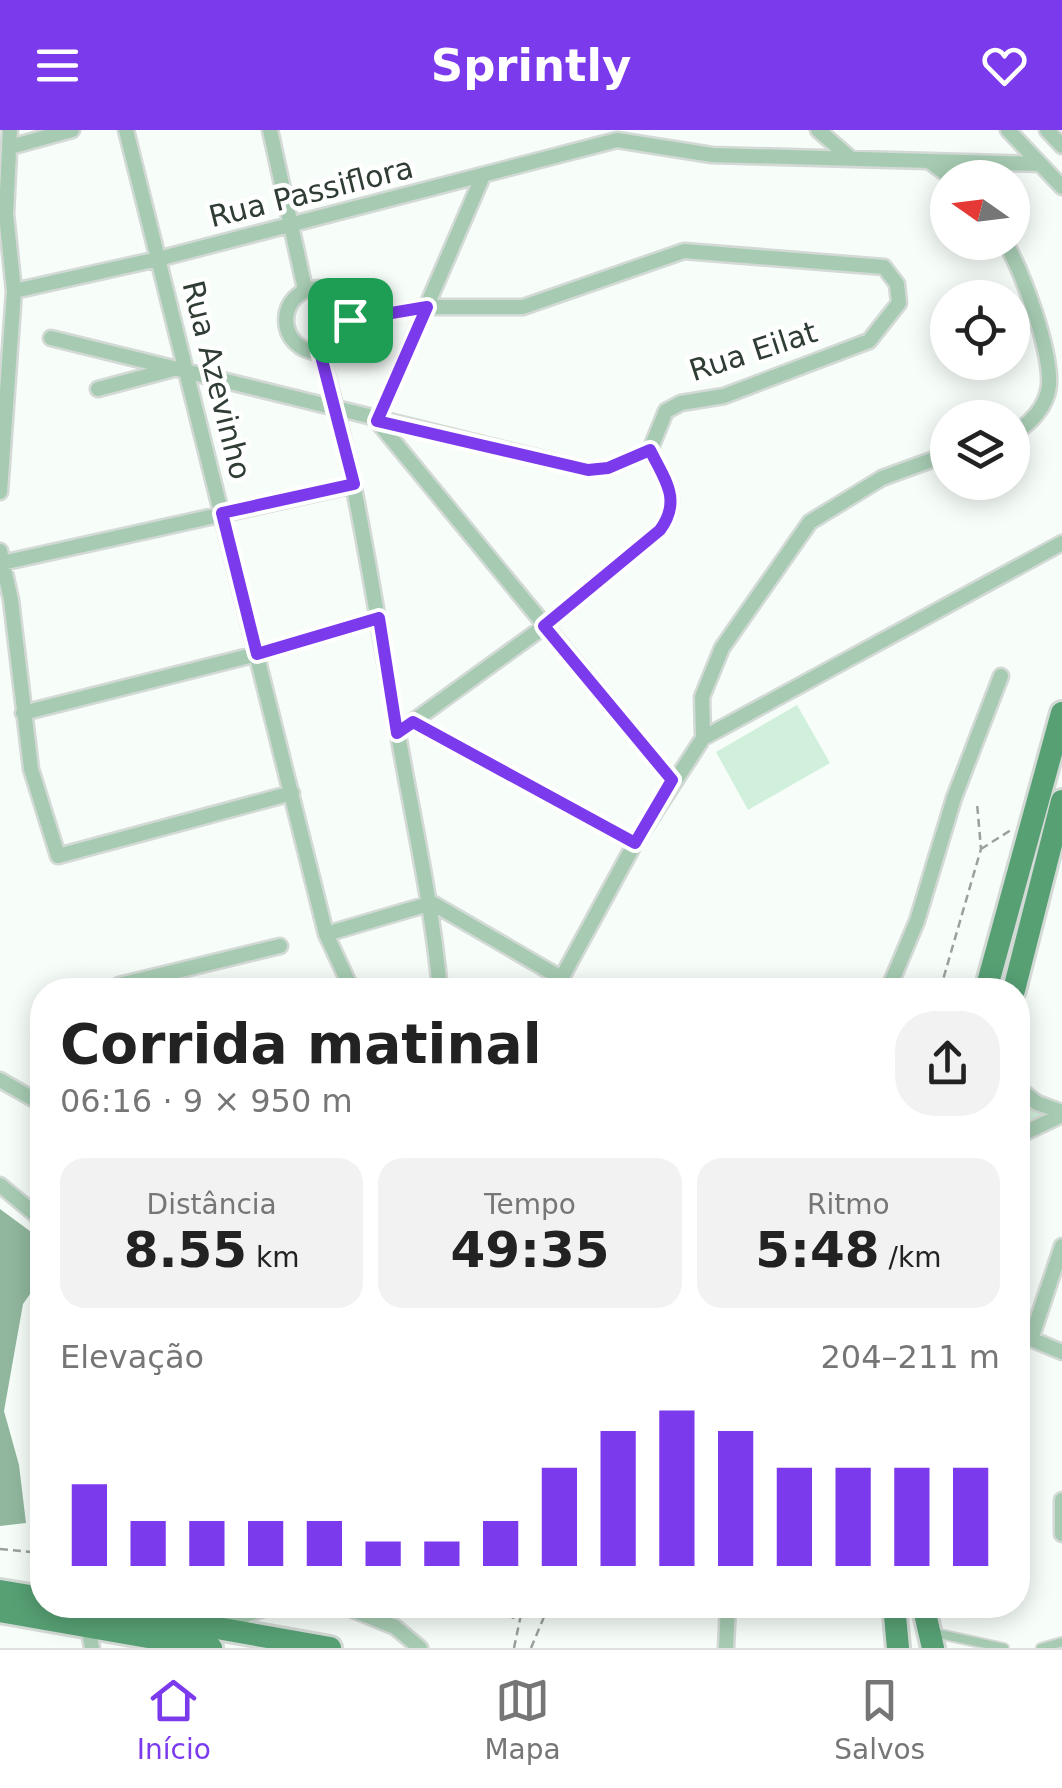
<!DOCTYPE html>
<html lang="pt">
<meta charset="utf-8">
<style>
:root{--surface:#fff;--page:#f2f2f2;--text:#222;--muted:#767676;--line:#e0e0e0;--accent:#7c3aed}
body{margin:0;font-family:"DejaVu Sans",sans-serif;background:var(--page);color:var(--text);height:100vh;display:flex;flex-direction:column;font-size:38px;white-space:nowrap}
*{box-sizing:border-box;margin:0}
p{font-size:32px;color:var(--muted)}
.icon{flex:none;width:55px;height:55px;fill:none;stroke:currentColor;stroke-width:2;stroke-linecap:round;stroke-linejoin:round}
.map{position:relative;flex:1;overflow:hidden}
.side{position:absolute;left:30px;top:848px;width:1000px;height:640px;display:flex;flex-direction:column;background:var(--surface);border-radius:40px;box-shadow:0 5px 25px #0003}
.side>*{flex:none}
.needle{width:65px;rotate:284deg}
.tools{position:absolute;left:930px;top:30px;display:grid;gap:20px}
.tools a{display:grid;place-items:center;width:100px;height:100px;border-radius:50%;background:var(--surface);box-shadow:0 5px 25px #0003;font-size:50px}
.pin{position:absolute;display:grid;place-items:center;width:85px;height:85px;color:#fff;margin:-42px;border-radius:20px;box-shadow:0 5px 15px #0006}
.round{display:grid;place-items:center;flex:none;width:105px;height:105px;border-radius:40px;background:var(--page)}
.overview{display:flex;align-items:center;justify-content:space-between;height:170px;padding:0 30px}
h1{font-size:55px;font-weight:700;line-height:75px}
.stats{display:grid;grid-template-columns:repeat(3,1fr);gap:15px;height:170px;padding:10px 30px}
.stats div{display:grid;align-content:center;border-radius:25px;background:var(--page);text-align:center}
.stats b{font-size:50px;font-weight:700}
.stats small{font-size:28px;font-weight:400}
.stats p{font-size:28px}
.chart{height:280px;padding:20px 30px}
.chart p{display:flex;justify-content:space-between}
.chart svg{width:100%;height:180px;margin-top:10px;stroke:var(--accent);stroke-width:6}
header{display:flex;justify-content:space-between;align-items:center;height:130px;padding:0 30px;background:var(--accent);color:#fff;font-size:45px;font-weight:700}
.tabs{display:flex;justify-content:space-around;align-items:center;height:140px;border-top:2px solid var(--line);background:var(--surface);font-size:28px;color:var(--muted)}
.tabs a{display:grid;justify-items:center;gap:5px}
.tabs .current{color:var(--accent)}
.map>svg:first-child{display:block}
.green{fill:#d1f0db}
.water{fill:#91b89e}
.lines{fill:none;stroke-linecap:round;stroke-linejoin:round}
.stream{stroke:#91b89e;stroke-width:4}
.service-casing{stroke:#d3dad6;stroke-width:12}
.minor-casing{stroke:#d3dad6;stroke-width:19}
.primary-casing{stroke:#d3dad6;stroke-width:28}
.path{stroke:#98a29c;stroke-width:2.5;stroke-dasharray:8 5;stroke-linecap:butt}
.service{stroke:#a6cbb2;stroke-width:8}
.minor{stroke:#a6cbb2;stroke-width:14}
.primary{stroke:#57a074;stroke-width:22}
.route-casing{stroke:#fff;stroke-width:20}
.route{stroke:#7c3aed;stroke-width:12}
.labels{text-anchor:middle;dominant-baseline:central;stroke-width:9;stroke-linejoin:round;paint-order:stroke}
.street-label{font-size:30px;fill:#2f3d34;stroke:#fff}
</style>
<header><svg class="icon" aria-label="menu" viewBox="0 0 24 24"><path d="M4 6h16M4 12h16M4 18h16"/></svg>Sprintly<svg class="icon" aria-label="heart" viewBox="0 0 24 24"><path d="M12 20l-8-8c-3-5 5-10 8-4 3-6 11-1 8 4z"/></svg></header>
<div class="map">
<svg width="1062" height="1518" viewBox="0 0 1062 1518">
<rect width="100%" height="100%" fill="#f7fdf9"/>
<path class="green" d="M797 575 830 633 748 680 716 622Z
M1018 966 1048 984 1018 997Z"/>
<path class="water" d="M0 1079 42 1110V1147L23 1174 4 1281 19 1335 26 1393 0 1396Z"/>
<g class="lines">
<path class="stream" d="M513 1487 528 1475"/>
<g class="service-casing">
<path id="service" d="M935 1503 1004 1518
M1041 1518 1062 1512"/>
</g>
<g class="minor-casing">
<path id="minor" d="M126 0 326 804 352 860
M270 0 305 159
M818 0 848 26
M1008 0 1062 57
M1047 0 1062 16
M10 17 72 0
M929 31 952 48
M482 48 377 291 672 650
M1005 112C1023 143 1051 219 1049 255 1047 276 1031 294 1012 304
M286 190a32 32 0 1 1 64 0a32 32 0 1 1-64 0Z
M14 161 158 129 617 10 712 25 1040 34
M51 208 588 340 609 338 650 320 666 281 681 273 724 266 869 211 899 173 897 154 884 137 684 121 523 177H427L350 190
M320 222C358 347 374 476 398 604 413 690 432 773 440 860
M98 259 170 240
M0 362 14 161 6 84 10 0
M0 421 11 470 31 639 58 726 292 663
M2 433 354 355
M23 583 257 524 379 488
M413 592 635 713
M397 603 545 496 660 400C683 370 665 350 650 320
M703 608 702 567 722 518 810 392 882 348 948 324
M326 804 432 773 561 848
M115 860 119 855 280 816
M555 860 635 713 703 608 1062 413
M888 860 917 791 954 668 1001 546
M0 950 42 974
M1018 958 1037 973 1062 982
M1018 1006 1062 985
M0 1055 42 1090
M1062 1116 1031 1209 1062 1222
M1062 1370V1404
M341 1475 395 1497 420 1518
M87 1490 92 1518
M229 1491 274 1475
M726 1518 728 1475"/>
</g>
<g class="primary-casing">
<path id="primary" d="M986 860 1062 583
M1014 860 1062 671
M0 1461 42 1468
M87 1475 330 1518
M894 1475 898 1518
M923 1475 933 1518
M0 1481 211 1518"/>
</g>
<path class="path" d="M981 719 1011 700
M940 860 981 719 977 673
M0 1419 42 1423
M514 1518 523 1475
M531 1518 549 1475"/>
<use href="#service" class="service"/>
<use href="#minor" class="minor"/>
<use href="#primary" class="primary"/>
</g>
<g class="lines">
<g class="route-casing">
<path id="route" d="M427 177 377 291 588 340 608 338 650 320C665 350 682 370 660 400L544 496 672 650 635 713 413 592 397 603 379 488 257 524 222 383 354 354 320 222 344 208 350 190Z"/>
</g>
<use href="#route" class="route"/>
</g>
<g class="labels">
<g class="street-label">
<text transform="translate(311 62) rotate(-14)">Rua Passiflora</text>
<text transform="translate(753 221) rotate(-18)">Rua Eilat</text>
<text transform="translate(217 250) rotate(76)">Rua Azevinho</text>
</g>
</g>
</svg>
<div class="tools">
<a><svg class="needle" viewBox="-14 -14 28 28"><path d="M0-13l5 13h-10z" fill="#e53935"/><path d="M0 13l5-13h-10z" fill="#767676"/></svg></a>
<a><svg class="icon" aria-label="locate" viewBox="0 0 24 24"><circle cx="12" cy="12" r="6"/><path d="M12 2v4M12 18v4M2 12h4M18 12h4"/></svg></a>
<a><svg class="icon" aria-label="layers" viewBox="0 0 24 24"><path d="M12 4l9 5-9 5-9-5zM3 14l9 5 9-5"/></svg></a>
</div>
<div class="pin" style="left:350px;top:190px;background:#1e9e55"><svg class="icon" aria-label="arrive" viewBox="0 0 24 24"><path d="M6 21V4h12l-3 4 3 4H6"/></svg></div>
<section class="side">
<div class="overview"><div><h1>Corrida matinal</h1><p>06:16 · 9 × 950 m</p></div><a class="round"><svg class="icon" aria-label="share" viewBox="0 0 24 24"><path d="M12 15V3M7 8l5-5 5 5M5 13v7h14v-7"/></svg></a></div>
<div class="stats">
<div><p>Distância</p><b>8.55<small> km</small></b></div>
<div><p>Tempo</p><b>49:35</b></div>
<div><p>Ritmo</p><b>5:48<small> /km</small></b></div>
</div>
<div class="chart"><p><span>Elevação</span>204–211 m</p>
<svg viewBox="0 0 160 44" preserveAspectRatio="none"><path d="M5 44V24M15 44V33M25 44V33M35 44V33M45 44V33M55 44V38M65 44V38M75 44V33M85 44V20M95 44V11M105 44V6M115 44V11M125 44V20M135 44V20M145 44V20M155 44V20"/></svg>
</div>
</section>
</div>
<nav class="tabs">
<a class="current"><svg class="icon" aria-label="home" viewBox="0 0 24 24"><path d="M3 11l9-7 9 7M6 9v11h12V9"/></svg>Início</a>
<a><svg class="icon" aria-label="map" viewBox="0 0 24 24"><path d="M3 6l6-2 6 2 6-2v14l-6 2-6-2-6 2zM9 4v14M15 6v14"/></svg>Mapa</a>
<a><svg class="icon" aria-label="saved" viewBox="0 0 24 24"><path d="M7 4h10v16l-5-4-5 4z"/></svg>Salvos</a>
</nav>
